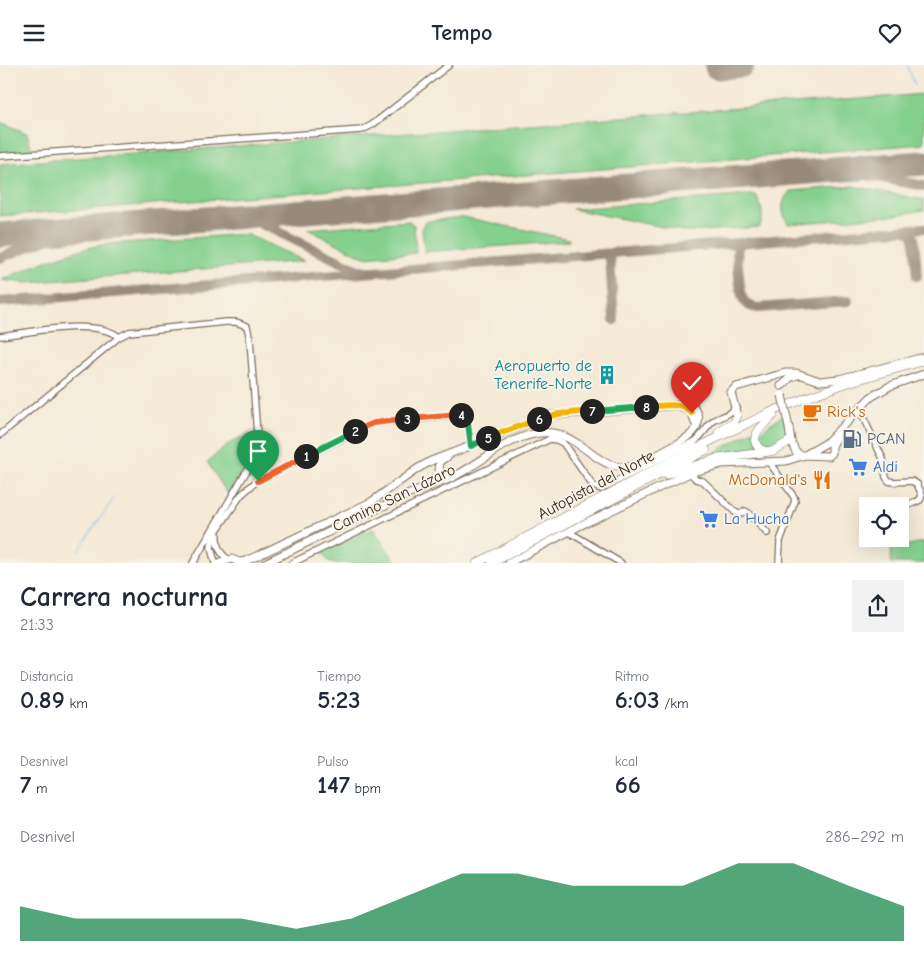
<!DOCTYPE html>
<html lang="es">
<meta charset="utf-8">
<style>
:root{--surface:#fff;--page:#f2f2f3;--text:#1f2937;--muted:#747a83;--accent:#0b8043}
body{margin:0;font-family:"Comic Neue",sans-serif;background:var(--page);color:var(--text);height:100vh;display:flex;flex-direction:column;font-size:19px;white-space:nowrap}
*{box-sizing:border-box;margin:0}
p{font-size:16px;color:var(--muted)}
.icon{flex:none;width:28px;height:28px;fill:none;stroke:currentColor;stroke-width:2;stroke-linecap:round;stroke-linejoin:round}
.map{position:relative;height:498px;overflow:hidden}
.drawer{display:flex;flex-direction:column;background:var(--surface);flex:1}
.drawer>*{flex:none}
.controls{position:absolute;left:859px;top:432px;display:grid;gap:10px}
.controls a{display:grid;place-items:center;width:50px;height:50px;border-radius:0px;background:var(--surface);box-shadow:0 5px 20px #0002;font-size:25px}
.pin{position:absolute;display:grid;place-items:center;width:42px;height:42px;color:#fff;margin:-51px -21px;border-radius:50% 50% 50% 0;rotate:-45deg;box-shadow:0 0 5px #0007}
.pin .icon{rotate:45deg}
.km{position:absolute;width:25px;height:25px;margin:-12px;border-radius:50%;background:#222;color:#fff;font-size:14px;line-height:25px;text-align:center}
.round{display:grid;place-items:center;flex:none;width:52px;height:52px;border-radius:0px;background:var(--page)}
.summary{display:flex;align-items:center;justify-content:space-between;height:85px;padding:0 20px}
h1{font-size:28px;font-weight:600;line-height:38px}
.metrics{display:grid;grid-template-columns:repeat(3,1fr);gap:8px;height:85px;padding:5px 20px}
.metrics div{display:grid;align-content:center}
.metrics b{font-size:25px;font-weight:600}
.metrics small{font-size:14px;font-weight:400}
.metrics p{font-size:14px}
.chart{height:140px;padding:10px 20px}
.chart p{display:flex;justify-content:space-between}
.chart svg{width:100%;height:90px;margin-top:5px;fill:var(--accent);opacity:.7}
header{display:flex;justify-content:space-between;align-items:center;height:65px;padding:0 20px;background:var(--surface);font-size:22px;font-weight:600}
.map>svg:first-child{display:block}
.green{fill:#84d08d;stroke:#607d56}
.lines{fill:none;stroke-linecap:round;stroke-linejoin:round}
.stream{stroke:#7eb9f0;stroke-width:1}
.taxiway{stroke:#988a79;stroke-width:10}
.runway{stroke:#988a79;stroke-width:25}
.minor-casing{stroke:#7c6d5e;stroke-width:8}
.major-casing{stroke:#7c6d5e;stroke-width:9}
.highway-casing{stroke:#7c6d5e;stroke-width:9}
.minor{stroke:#fff;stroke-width:5.5}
.major{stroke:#fff;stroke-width:7}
.highway{stroke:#fff;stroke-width:8}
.major-bridge-casing{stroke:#7c6d5e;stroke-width:9;stroke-linecap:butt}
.major-bridge{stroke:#fff;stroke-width:7}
.split-1-casing{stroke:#fff;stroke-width:10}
.split-2-casing{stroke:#fff;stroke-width:10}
.split-3-casing{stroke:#fff;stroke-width:10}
.split-4-casing{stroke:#fff;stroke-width:10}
.split-5-casing{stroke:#fff;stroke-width:10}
.split-6-casing{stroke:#fff;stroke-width:10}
.split-7-casing{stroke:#fff;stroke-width:10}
.split-8-casing{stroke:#fff;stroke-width:10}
.split-9-casing{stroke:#fff;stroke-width:10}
.split-1{stroke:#f0652b;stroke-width:6}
.split-2{stroke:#22a559;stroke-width:6}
.split-3{stroke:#f0652b;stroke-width:6}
.split-4{stroke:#f0652b;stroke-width:6}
.split-5{stroke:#22a559;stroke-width:6}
.split-6{stroke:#f5b400;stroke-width:6}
.split-7{stroke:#f5b400;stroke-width:6}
.split-8{stroke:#22a559;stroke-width:6}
.split-9{stroke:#f5b400;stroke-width:6}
.labels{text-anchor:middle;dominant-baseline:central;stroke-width:4;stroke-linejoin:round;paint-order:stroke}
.culture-label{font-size:16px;fill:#0d838f;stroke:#f7f3e8;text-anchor:end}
.food-label{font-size:16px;fill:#c56008;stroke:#f7f3e8;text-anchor:start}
.service-label{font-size:16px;fill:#4e5e75;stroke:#f7f3e8;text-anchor:start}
.shop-label{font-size:16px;fill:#366cbe;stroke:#f7f3e8;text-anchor:start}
.street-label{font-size:16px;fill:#3b2a1e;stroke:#f7f3e8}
</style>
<header><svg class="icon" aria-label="menu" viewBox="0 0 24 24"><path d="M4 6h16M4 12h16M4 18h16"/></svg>Tempo<svg class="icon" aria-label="heart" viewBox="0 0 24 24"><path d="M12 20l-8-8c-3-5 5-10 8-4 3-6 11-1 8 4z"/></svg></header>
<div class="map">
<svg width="924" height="498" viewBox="0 0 924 498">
<rect width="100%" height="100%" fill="#f7f3e8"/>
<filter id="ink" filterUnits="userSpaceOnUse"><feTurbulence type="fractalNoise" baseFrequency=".02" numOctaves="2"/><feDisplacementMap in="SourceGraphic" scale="10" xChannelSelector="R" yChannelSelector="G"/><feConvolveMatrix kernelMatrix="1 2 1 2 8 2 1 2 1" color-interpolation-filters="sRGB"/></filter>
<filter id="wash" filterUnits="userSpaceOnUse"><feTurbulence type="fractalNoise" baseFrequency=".0096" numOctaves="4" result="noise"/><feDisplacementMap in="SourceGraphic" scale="20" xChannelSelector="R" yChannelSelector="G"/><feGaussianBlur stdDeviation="1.12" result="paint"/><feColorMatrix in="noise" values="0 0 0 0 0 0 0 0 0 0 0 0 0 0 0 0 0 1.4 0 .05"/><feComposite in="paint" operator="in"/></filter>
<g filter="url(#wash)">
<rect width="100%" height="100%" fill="#f4e9d4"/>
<path class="green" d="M924 29V79L0 151V99Z
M0 57 27 68 32 86 0 88Z
M853 121 924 135V145L890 151 788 159C781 147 780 138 790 126Z
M751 130 756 131C762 140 765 153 759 162L688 167 572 144Z
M463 152 569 174V176L424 187 422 163 424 158 429 156Z
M409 156 414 160 416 188 364 192 307 164Z
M246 169 305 196 25 218 2 215C35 200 72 184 108 179Z
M784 349C785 356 787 362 786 369 783 383 768 387 758 378 758 363 774 357 784 349Z
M755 365 761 387 700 395Z
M251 369 254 387 229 431 207 397 230 378Z
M373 464 397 498H330L321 487Z
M924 477V498H891V483Z"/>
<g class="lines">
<path class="stream" d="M907 0 915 20
M78 486 114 433"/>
<path class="taxiway" d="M827 106 866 110 924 121
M221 152H233L255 156 358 205 366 206
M904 165 911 167 914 173 917 211
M278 166 274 163 273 154 278 149 282 148
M744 177C741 179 740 179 738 182 736 188 740 231 744 236 748 241 752 242 758 243L848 236
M614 187 610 193 614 255
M0 193 71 164
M0 237 924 163"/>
<path class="runway" d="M717 2 742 0
M0 170 924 98"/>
</g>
</g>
<g filter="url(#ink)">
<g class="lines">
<g class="minor-casing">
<path id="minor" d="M0 91 362 65 372 60 449 0
M0 271C29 267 96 253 119 272
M859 344 883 394 886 412 889 416 894 417 912 416 917 419 922 430 920 435 900 444
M463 349a3 3 0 1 1 6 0a3 3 0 1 1-6 0Z
M467 352 471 381
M0 370 119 272 129 267 226 257H236L247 261 250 275 258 383 257 388 193 498
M769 397 794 432 795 436 780 476 779 498
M690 408 696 414 703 416 736 448 740 449 745 446 747 447 767 468
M569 467 621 498
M217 469C216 480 219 488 229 495
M215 498 211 483 213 471 241 430 258 415 374 358 463 350
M292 498 550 374 557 375 563 378 593 421 601 424 694 377C703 371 707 360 715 355 723 351 731 349 736 342"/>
</g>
<g class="major-casing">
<path id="major" d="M781 321C788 318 786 312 798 310
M678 341 691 346 695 358
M737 351 731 327 736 322 785 308H796L820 316 839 314 924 292
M789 363 791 376 796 387 802 390 829 391 832 388V381L838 370
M447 392 440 397 439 405 444 410 453 409
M240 497 246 496 371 437 417 404 431 396 527 359 541 351 679 340
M220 498 232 494 241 498
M265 498C311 476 358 452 405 431 420 424 436 420 451 413 479 400 503 375 534 369 577 359 594 406 627 402 643 400 658 389 672 382 684 375 702 366 698 349 696 344 693 340 688 338L676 340
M509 498 585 458 690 408 722 399 786 396 805 390 826 378 871 332 890 321 924 309"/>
</g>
<g class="highway-casing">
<path id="highway" d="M719 367 734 358 737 351
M769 386C765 386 761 385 758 382 748 370 766 358 773 351
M666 410 715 394 773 386 788 377
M477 498 688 387 773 346 813 330 850 317 924 296
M492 498 706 385"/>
</g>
<use href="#minor" class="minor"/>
<use href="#major" class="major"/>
<use href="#highway" class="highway"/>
<g class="major-bridge-casing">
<path id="major-bridge" d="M782 330 789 363"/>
</g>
<use href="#major-bridge" class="major-bridge"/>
</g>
</g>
<g class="lines" filter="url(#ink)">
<g class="split-1-casing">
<path id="split-1" d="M258 416 306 391"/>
</g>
<g class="split-2-casing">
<path id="split-2" d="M306 391 355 366"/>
</g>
<g class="split-3-casing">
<path id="split-3" d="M355 366 374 358 407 354"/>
</g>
<g class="split-4-casing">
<path id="split-4" d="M407 354 461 350"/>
</g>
<g class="split-5-casing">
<path id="split-5" d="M461 350 467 352 471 381 488 373"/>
</g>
<g class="split-6-casing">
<path id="split-6" d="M488 373 539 354"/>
</g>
<g class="split-7-casing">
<path id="split-7" d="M539 354 558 349 592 346"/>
</g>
<g class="split-8-casing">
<path id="split-8" d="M592 346 646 342"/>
</g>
<g class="split-9-casing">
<path id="split-9" d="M646 342C662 341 680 336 692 348"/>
</g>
<use href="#split-1" class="split-1"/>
<use href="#split-2" class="split-2"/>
<use href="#split-3" class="split-3"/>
<use href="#split-4" class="split-4"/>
<use href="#split-5" class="split-5"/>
<use href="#split-6" class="split-6"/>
<use href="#split-7" class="split-7"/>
<use href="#split-8" class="split-8"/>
<use href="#split-9" class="split-9"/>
</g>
<defs>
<g id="building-bare" transform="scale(1.5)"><path d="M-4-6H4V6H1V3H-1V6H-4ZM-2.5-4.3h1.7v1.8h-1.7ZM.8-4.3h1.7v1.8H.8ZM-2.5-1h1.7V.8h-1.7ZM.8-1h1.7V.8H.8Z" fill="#0f9aa8" stroke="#f7f3e8" stroke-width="2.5" paint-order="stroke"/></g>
<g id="cafe-bare" transform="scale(1.5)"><path d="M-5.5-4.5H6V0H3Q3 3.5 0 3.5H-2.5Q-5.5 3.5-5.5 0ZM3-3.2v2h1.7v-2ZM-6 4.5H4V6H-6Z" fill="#e8710a" stroke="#f7f3e8" stroke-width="2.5" paint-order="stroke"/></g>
<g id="fuel-bare" transform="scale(1.5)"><path d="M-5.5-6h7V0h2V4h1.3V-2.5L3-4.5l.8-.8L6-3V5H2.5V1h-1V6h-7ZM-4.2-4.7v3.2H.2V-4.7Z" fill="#5c6f8a" stroke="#f7f3e8" stroke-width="2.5" paint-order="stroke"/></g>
<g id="supermarket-bare" transform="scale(1.5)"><path d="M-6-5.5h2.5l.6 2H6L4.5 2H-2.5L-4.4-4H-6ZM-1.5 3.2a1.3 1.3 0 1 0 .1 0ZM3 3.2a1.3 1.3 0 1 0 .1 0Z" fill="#3f7fe0" stroke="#f7f3e8" stroke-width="2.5" paint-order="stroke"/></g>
<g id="restaurant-bare" transform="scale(1.5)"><path d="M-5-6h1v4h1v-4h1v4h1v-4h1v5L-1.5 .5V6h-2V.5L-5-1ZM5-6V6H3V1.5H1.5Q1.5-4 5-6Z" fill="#e8710a" stroke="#f7f3e8" stroke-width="2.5" paint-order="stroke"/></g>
</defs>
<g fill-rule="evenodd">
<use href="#building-bare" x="607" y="310"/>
<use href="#cafe-bare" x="812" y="347"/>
<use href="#fuel-bare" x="852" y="374"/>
<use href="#supermarket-bare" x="858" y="402"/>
<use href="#restaurant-bare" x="822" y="415"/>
<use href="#supermarket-bare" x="709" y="454"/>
</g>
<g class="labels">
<g class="culture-label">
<text x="592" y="301">Aeropuerto de<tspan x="592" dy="18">Tenerife-Norte</tspan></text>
</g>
<g class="food-label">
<text x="827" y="347">Rick's</text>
<text x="807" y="415" text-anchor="end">McDonald's</text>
</g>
<g class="service-label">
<text x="867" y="374">PCAN</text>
</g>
<g class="shop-label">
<text x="873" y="402">Aldi</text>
<text x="724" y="454">La Hucha</text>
</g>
<g class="street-label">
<text transform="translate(596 420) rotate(-28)">Autopista del Norte</text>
<text transform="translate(394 433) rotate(-26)">Camino San Lázaro</text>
</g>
</g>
</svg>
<div class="controls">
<a><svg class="icon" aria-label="locate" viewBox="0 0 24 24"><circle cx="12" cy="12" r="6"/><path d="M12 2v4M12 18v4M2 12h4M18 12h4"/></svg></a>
</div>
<div class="pin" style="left:258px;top:416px;background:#1e9e55"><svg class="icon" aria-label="arrive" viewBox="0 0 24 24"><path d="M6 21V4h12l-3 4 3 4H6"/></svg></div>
<div class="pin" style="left:692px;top:348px;background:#d93025"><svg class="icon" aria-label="check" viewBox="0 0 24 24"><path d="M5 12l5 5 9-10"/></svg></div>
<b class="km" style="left:306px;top:391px">1</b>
<b class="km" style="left:355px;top:366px">2</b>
<b class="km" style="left:407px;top:354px">3</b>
<b class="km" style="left:461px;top:350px">4</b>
<b class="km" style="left:488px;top:373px">5</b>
<b class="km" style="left:539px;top:354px">6</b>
<b class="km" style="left:592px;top:346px">7</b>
<b class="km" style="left:646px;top:342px">8</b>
</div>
<section class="drawer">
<div class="summary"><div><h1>Carrera nocturna</h1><p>21:33</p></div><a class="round"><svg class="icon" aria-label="share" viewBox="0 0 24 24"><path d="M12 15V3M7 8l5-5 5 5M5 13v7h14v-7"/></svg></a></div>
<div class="metrics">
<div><p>Distancia</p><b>0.89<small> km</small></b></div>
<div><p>Tiempo</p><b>5:23</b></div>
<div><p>Ritmo</p><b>6:03<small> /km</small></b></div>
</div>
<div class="metrics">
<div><p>Desnivel</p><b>7<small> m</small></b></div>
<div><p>Pulso</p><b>147<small> bpm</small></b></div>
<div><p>kcal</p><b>66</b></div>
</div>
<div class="chart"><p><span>Desnivel</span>286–292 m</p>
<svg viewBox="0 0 160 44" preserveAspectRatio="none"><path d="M0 44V27L10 33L20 33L30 33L40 33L50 38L60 33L70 22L80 11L90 11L100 17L110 17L120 17L130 6L140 6L150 17L160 27V44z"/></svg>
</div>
</section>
